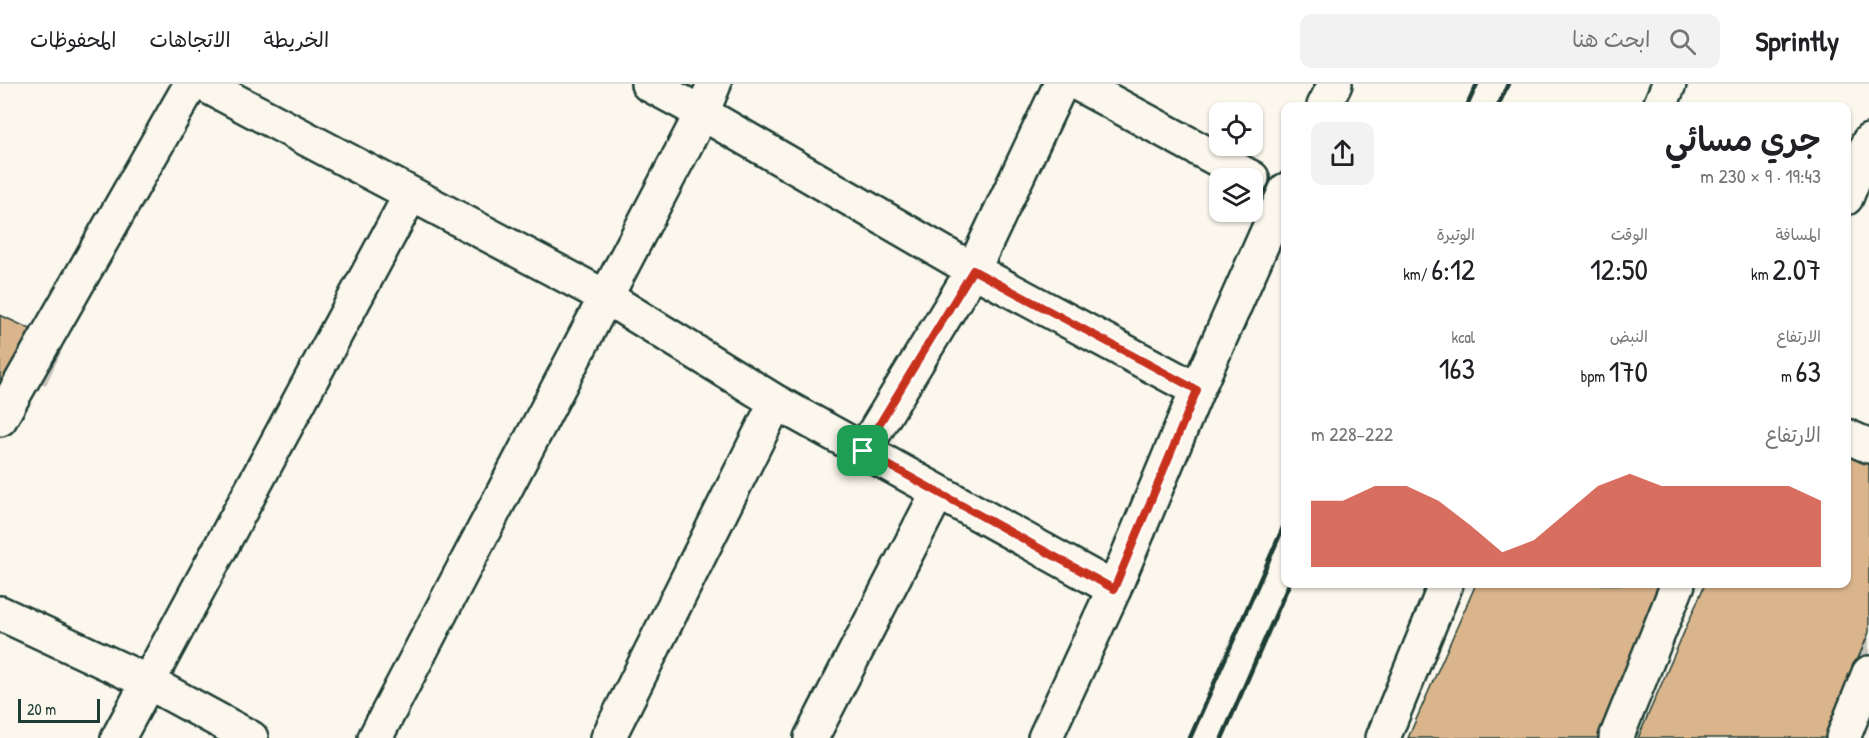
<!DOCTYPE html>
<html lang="ar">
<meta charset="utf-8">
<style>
:root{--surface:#fff;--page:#f2f2f2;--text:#202124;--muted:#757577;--line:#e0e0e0;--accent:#c8321e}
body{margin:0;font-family:"Patrick Hand","Playpen Sans Arabic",sans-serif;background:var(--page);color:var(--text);direction:rtl;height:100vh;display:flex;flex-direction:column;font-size:22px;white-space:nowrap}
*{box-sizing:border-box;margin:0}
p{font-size:20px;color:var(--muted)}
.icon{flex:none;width:33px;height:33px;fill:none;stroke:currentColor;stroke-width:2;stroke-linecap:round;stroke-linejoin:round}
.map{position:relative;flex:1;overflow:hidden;direction:ltr}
.sheet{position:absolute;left:1281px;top:18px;width:570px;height:486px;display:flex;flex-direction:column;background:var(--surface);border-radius:12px;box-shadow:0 2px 4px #0004;direction:rtl}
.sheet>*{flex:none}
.tools{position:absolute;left:1209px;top:18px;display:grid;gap:12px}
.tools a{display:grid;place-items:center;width:54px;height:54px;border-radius:12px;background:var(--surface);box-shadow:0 2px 4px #0004;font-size:30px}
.scale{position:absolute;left:18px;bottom:15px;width:82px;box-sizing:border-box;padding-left:6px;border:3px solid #1f3d34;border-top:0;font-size:16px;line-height:21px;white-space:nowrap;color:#1f3d34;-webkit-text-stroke:4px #fbf7ec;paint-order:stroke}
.pin{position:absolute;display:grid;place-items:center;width:51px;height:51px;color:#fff;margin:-26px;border-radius:12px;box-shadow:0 3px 9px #0006}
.round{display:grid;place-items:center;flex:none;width:63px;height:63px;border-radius:12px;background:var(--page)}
.overview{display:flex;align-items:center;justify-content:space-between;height:102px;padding:0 30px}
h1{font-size:33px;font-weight:600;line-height:45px}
.stats{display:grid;grid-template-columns:repeat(3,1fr);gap:9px;height:102px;padding:6px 30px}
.stats div{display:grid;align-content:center}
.stats b{font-size:30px;font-weight:600}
.stats small{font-size:16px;font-weight:400}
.stats p{font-size:16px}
.chart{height:168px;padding:12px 30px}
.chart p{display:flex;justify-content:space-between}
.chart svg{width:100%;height:108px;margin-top:6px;fill:var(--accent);opacity:.7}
header{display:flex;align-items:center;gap:36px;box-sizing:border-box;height:84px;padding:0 30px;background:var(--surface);border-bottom:2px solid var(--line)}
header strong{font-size:28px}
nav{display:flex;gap:33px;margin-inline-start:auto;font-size:21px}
.search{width:420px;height:54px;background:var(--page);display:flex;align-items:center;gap:15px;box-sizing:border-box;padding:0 21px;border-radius:12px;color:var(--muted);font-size:22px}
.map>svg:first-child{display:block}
.shadow{fill:#0003}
.building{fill:#dab58c;stroke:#1f3d34;stroke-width:1.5}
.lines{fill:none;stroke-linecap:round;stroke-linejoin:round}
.street-casing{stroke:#1f3d34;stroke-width:38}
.secondary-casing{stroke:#1f3d34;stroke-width:38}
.street{stroke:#fbf7ec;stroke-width:33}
.secondary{stroke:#fbf7ec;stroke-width:33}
.rail{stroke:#1f3d34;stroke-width:4.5}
.route-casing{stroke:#fff;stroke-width:12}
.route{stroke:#c8321e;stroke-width:8}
</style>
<header>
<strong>Sprintly</strong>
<div class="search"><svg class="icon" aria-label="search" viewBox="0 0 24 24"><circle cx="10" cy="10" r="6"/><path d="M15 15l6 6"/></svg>ابحث هنا</div>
<nav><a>الخريطة</a><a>الاتجاهات</a><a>المحفوظات</a></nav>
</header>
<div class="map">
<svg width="1869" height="654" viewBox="0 0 1869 654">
<rect width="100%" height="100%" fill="#fbf7ec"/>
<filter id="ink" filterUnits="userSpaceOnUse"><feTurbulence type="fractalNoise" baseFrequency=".0167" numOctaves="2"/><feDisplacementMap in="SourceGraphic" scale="12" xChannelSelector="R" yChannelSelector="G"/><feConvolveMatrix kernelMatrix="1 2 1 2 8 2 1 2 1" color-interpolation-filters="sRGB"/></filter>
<g filter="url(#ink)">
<path class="shadow" d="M0 232 39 250 63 264 46 301 40 298 33 313 0 298Z
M1869 375V588L1841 654H1640L1706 500H1846Z
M1478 500H1686L1409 654Z"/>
<path class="building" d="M0 231 39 249 9 300 0 296Z
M1846 363 1869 373V548L1825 654H1638L1705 500H1846Z
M1476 500H1670L1604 654H1408Z"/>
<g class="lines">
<g class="street-casing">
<path id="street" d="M203 0 606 213 776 318 1114 505
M648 0 702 29 973 186 1197 306
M1078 0 1252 94
M1846 114 1869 57
M0 335 191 0
M1846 352 1869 362
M863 367 973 186 1061 0
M0 529 148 598 251 654
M118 654 411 110
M375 654 702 29 714 0
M608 654 776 318
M811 654 938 408
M1616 654 1678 500
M1843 654 1869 589"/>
</g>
<g class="secondary-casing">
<path id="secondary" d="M1324 22 1335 0
M1660 22 1669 0
M1045 654 1114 505 1197 306 1286 106
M1383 654 1446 500"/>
</g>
<use href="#street" class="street"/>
<use href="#secondary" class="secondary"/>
<path class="rail" d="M1467 22 1477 0
M1498 22 1508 0
M1190 654 1286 437
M1222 654 1289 500"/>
</g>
</g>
<g class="lines" filter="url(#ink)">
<g class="route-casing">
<path id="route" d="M973 186 1197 306 1114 505 863 367Z"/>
</g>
<use href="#route" class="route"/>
</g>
</svg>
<div class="tools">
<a><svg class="icon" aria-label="locate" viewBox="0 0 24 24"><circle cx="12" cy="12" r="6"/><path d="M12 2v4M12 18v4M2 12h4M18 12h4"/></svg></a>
<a><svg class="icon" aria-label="layers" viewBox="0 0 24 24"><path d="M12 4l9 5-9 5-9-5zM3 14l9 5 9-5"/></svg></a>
</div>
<div class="scale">20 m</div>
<div class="pin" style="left:863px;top:367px;background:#1e9e55"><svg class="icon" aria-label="arrive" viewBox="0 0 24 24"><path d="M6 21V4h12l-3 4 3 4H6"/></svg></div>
<section class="sheet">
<div class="overview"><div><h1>جري مسائي</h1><p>19:43 · 9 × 230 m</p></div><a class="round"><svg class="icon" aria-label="share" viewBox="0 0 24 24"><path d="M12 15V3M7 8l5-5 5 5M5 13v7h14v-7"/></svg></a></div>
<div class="stats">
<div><p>المسافة</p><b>2.07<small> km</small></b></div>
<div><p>الوقت</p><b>12:50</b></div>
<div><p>الوتيرة</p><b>6:12<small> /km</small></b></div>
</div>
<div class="stats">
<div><p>الارتفاع</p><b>63<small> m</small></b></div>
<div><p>النبض</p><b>170<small> bpm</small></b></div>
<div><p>kcal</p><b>163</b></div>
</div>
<div class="chart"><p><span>الارتفاع</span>222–228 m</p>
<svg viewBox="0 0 160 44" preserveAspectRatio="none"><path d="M0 44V17L10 17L20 11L30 11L40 17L50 27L60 38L70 33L80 22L90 11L100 6L110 11L120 11L130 11L140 11L150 11L160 17V44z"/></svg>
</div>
</section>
</div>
